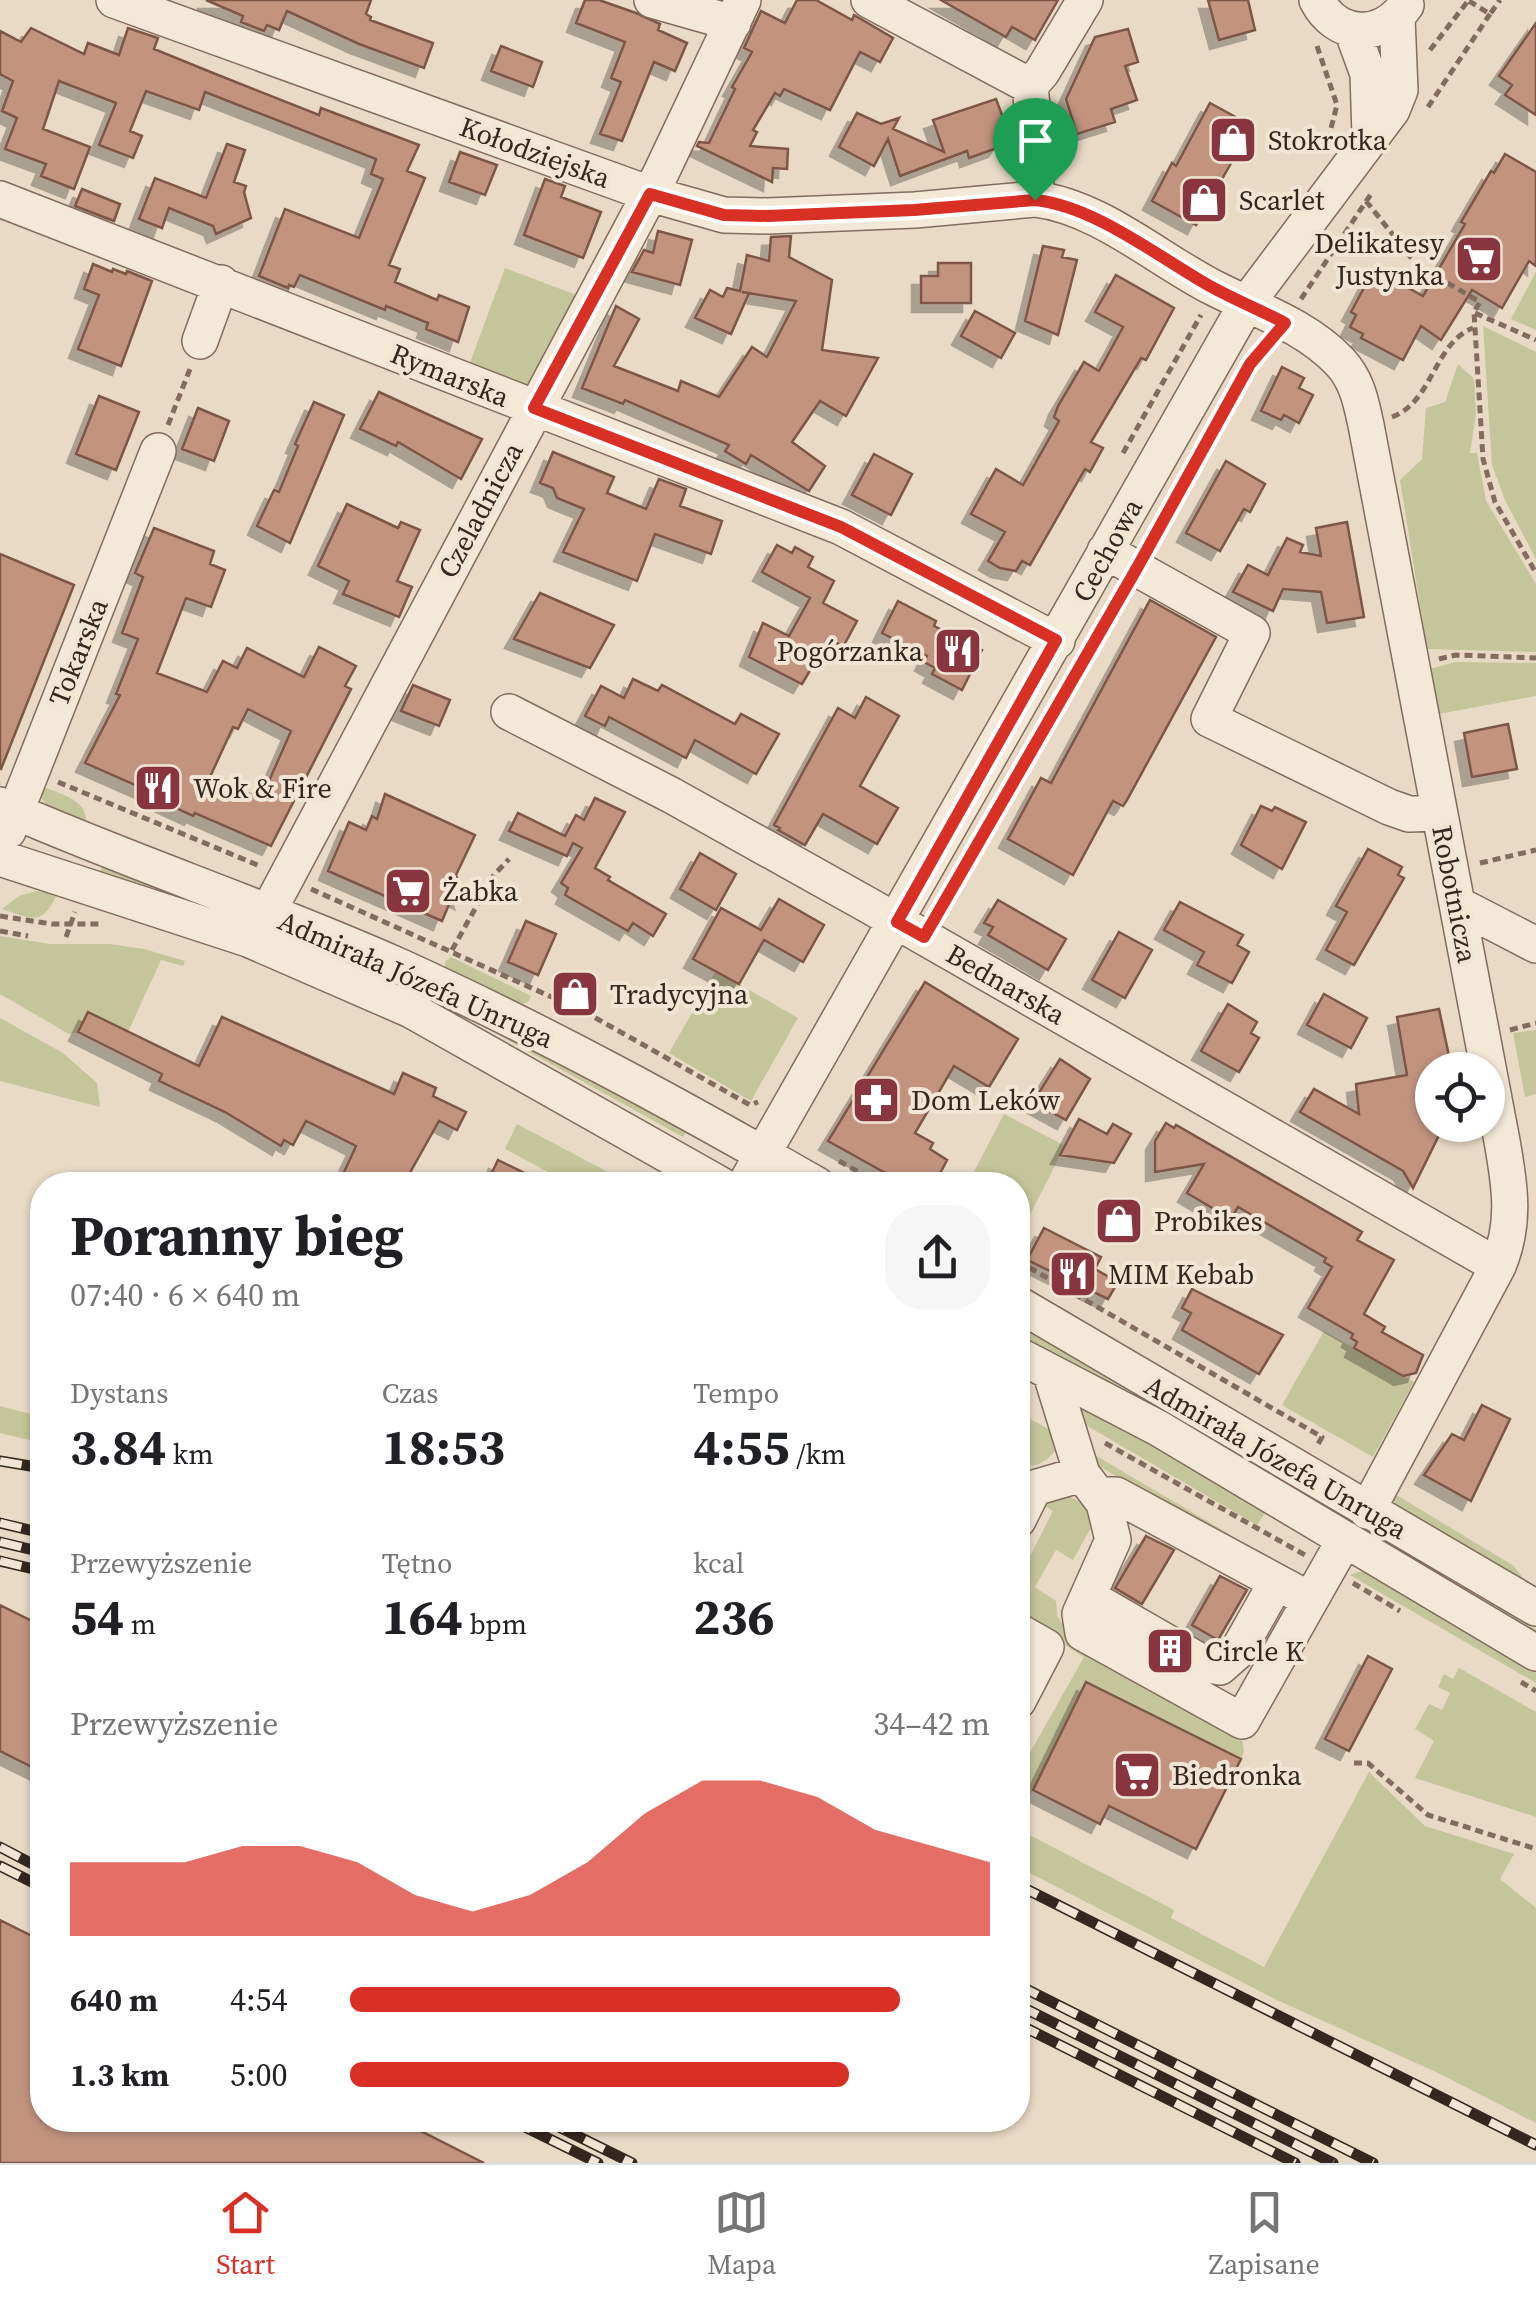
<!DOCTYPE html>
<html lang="pl">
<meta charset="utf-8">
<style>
:root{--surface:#fff;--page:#f6f6f6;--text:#202124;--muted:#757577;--line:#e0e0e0;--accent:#d93025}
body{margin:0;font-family:"Source Serif 4",serif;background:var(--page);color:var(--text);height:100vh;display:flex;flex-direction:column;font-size:38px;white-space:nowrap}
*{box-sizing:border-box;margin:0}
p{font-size:32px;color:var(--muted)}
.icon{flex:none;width:55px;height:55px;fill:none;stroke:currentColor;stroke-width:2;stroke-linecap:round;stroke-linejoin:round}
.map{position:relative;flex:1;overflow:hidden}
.sheet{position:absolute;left:30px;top:1172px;width:1000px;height:960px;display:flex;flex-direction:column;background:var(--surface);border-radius:40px;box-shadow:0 2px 8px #0004}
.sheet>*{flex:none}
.tools{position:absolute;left:1415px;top:1052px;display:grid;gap:20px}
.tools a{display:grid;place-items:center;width:90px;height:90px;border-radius:50%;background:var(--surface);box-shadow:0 2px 8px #0004;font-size:50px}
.pin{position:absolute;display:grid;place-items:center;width:85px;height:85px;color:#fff;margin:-102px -42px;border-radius:50% 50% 50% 0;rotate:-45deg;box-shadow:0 0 10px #0007}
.pin .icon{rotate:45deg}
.round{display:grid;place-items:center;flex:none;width:105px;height:105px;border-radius:40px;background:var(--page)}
.summary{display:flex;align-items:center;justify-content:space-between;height:170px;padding:0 40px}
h1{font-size:55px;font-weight:700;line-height:75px}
.stats{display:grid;grid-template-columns:repeat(3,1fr);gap:15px;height:170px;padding:10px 40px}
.stats div{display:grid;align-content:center}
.stats b{font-size:50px;font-weight:700}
.stats small{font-size:28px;font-weight:400}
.stats p{font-size:28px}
.chart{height:280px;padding:20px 40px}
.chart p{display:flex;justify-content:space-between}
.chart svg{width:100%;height:180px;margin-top:10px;fill:var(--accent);opacity:.7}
ul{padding:0 40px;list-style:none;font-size:32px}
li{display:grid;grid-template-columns:160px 120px 1fr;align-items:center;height:75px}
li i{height:25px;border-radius:12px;background:var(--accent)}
.tab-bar{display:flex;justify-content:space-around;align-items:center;height:140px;border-top:2px solid var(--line);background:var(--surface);font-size:28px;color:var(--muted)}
.tab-bar a{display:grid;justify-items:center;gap:5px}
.tab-bar .active{color:var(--accent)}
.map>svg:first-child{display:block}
.green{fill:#c5c59b}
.building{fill:#c29480;stroke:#7d5646;stroke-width:2.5;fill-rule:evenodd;filter:url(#shadow)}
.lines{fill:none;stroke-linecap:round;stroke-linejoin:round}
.minor-casing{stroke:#816c5d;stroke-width:38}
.path{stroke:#816c5d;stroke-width:5;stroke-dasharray:8 5;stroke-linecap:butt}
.minor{stroke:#f4e8d7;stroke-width:35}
.rail-casing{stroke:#33271f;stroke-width:11}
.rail{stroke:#f1e5d4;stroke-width:8;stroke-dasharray:22;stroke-linecap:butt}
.route-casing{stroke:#fff;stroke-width:20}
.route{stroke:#d93025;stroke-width:12}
.labels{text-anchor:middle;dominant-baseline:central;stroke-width:8;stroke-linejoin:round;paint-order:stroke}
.poi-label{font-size:28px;fill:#33271f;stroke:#f1e5d4;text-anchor:start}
.street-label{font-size:28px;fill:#33271f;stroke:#f1e5d4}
</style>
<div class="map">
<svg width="1536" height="2163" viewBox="0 0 1536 2163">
<defs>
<filter id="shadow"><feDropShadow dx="-9" dy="9" stdDeviation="0" flood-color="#0004"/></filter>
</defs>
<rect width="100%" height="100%" fill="#e8dac5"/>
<path class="green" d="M505 268 582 297 530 392 468 368Z
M1536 272V330L1511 319Z
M1483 326 1536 352V559L1505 500 1492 465Z
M1458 364 1474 379 1476 414 1470 453H1477L1486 501 1536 584V652L1427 649 1400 480 1422 459 1426 408 1445 402Z
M1455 662 1536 663V696L1439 714 1427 670Z
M38 785C56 793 88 798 86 822 66 814 39 810 38 785Z
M105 860 259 919 551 1055 686 1132 683 1137 484 1027 343 964 99 875Z
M37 891 57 894C42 927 32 919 2 909L19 896Z
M0 936 50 944H109L144 949 185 961 183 966 161 960 128 1032 89 1012 78 1032 69 1034 0 994Z
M451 957 531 996 528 1002 519 1005 445 968V962Z
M716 971 798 1018 751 1101 669 1053Z
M0 1018 63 1053 97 1083 100 1107 0 1081Z
M1536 1030V1094L1525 1097 1513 1033Z
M1004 1114 1065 1146 1018 1238V1185H967Z
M517 1124 608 1172 627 1185H572L505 1149Z
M1018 1328 1083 1358 1280 1472 1274 1481 1018 1339Z
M1324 1331 1414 1382 1373 1457 1282 1405Z
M1078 1404 1159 1444 1267 1510 1257 1525 1072 1417Z
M0 1406 42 1417V1443L0 1433Z
M1018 1412 1050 1430 1055 1451C1046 1462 1032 1471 1018 1464Z
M1088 1451 1229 1534 1225 1540 1094 1463Z
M1056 1491C1077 1498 1086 1504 1092 1526L1073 1560 1056 1550 1035 1587 1056 1601 1057 1616 1071 1636 1241 1733 1244 1751 1241 1759 1087 1683 1029 1797 1019 1792 1018 1794V1774L1084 1657 1018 1615V1602L1029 1581 1020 1576 1053 1511 1042 1504Z
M1309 1492 1536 1629V1637L1305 1499Z
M1393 1493 1514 1566 1523 1578 1536 1586V1593L1392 1507Z
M1358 1572H1368L1536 1667V1683L1350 1575Z
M1459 1668 1536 1712V1817L1415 1778 1434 1741 1415 1729 1429 1704 1442 1710 1450 1693 1438 1687 1444 1674 1453 1679Z
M1369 1772 1425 1826 1514 1854 1500 1879 1536 1908V2123L1438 2073 1277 2000 1018 1867V1829L1174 1910 1171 1918 1264 1967Z"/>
<path class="building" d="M206 0H371L366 14 371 17 370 20 433 43 424 68 359 44 287 11 279 30 267 25 264 31 241 22 243 16Z
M585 0H599L636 13 660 24 658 30 687 43 675 71 654 62 622 141 600 134 621 82 611 78 625 42 576 23Z
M797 0H816L852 20 854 15 893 38 880 62 860 52 830 110 784 89 780 96 775 93 753 130 757 132 750 146 788 149 787 169 773 168 772 182 697 146 699 142 709 143 735 89 732 87 752 52 744 48 761 11 785 23Z
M941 0H1058L1035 40 1012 27 1006 37Z
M1208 0H1248L1255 30 1219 40Z
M1536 23V115L1505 95 1512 85 1499 76Z
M31 28 84 54 88 43 119 55 128 28 158 38 154 49 213 73 319 115 321 108 419 145 407 171 425 178 389 265 400 269 395 282 437 300 439 295 469 307 458 342 426 329 428 323 386 306 385 310 300 275 294 287 289 285 288 288 259 276 285 209 359 238 383 179 371 174 376 159 205 92 199 110 146 91 130 131 142 136 133 158 99 145 116 103 59 81 43 129 90 147 74 189 41 176 46 164 5 149 17 118 2 111 13 81 0 74V31L21 42Z
M1128 29 1138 62 1125 66 1137 100 1111 109 1115 122 1077 134 1066 99 1095 37Z
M501 46 542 62 533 87 491 71Z
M996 99 1008 131 997 148 969 158 967 151 900 176 888 139 874 166 839 147 857 113 881 124 899 118 893 129 944 152 933 120Z
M1210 103 1252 126 1196 225 1152 201 1172 163 1176 166Z
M227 144 245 150 234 182 246 186 244 192 251 218 216 234 213 226 169 208 162 228 139 219 155 178 206 198Z
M460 152 497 165 485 195 449 182Z
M1505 154 1536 172V266L1529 261 1502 308 1472 290 1441 340 1421 326 1403 360 1361 338 1363 334 1350 327 1356 315 1351 312 1374 269 1423 296 1465 224 1461 222 1491 171 1494 173Z
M545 179 565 186 561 197 601 212 583 258 524 235Z
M82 189 120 204 114 221 75 206Z
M658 231 692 240 680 285 632 272 644 250 653 253Z
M791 236 789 257 832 280 822 350 878 358 846 416 820 401 792 442 825 466 809 491 751 455 746 464 725 451 729 445 625 400 623 404 582 388 616 306 639 319 614 366 678 391 681 381 719 397 752 347 767 357 796 301 742 292 749 293 731 334 695 318 710 290 723 297 727 288 740 291 747 255 769 261 771 237Z
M1043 246 1064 250 1062 257 1077 260 1058 335 1025 321Z
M938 263H971V303H921V276H938Z
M93 264 112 272 113 269 126 274 127 271 152 281 121 366 78 349 99 295 84 289Z
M1116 275 1174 308 1146 360 1141 358 1091 442 1103 448 1090 472 1085 469 1030 565 1022 561 1016 571 1000 568 988 561 1005 532 971 514 996 469 1023 485 1059 421 1054 417 1058 406 1084 362 1099 371 1123 327 1095 312Z
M975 311 1015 333 1001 358 961 336Z
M1282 367 1304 378 1299 388 1313 395 1299 423 1284 415 1281 420 1261 411Z
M379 392 482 439 461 479 398 442 396 446 360 429Z
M99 396 139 412 116 470 76 454Z
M314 402 344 415 290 543 257 526 274 490 279 492 298 446 295 444Z
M198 408 229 421 214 461 182 449Z
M553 452 614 477 607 493 646 509 659 479 686 489 680 506 722 521 711 554 655 534 637 581 563 552 584 509 557 498 553 488 540 483Z
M874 454 912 474 891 515 852 495Z
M1226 461 1265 484 1250 512 1244 509 1220 551 1186 533Z
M347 504 398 528 401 522 420 530 397 581 412 587 399 617 343 594 349 581 318 566Z
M1347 522 1364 617 1327 623 1321 592 1283 589 1273 611 1233 592 1248 565 1268 575 1287 538 1303 545 1300 552 1321 556 1316 528Z
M154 528 214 551 210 564 225 570 211 607 186 598 157 673 207 692 223 661 237 668 247 648 304 677 319 647 356 666 345 686 351 689 271 846 195 813 193 816 165 803 167 799 85 763 120 695 116 694 138 639 122 633 143 577 135 573ZM248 709 291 731 261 799 210 777 233 727 238 729Z
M777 545 792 553 795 547 813 557 808 567 834 581 823 603 857 621 843 647 832 640 825 652 822 650 802 684 749 657 763 623 789 636 810 598 762 572Z
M0 554 74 585 1 769H0Z
M540 593 614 625 590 668 514 639Z
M1150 600 1216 637 1127 800 1123 806 1113 801 1073 875 1008 839 1041 778 1051 783Z
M898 601 936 621 934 626 982 650 962 690 932 674 935 668 924 662 927 656 882 633Z
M633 679 658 691 662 685 735 724 741 714 779 734 756 774 695 740 686 758 609 717 605 726 585 716 601 686 624 698Z
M413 685 450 700 439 726 401 711Z
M866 697 899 716 860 786 898 808 877 844 823 814 805 845 778 830 780 828 774 825 838 708 855 718Z
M1508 724 1517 769 1472 777 1464 733Z
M385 794 475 835 456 875 463 900 453 895 442 921 328 871 349 822 366 830 372 816 377 819Z
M595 798 625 812 595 868 610 877 608 880 666 914 653 936 633 923 628 931 565 895 568 888 561 883 582 848 573 843 567 856 509 831 518 813 565 836 576 815 584 820Z
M1261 806 1272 811 1275 807 1306 822 1282 869 1241 845Z
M1368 849 1402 867 1398 875 1404 878 1354 965 1326 950 1347 912 1336 906Z
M700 853 736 874 716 910 680 889Z
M779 899 824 925 803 962 764 940 739 984 693 959 721 908 761 930Z
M998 900 1066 939 1048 970 988 935 993 927 984 923Z
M1180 902 1243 935 1237 945 1249 952 1232 983 1197 965 1204 952 1164 930Z
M526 921 556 934 538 975 508 962Z
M1119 932 1152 950 1125 998 1092 980Z
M925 982 1018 1039 989 1087 954 1066 915 1133 933 1143 930 1149 947 1160 934 1185H907L828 1141Z
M1324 994 1367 1018 1351 1048 1307 1025Z
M1228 1004 1257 1022 1251 1033 1259 1038 1239 1072 1201 1051Z
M1439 1009 1452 1070H1432V1125H1444L1413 1188 1403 1171 1300 1112 1314 1089 1359 1114 1356 1084 1407 1075 1397 1017Z
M88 1012 199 1066 222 1017 394 1094 403 1073 436 1088 433 1096 466 1112 457 1130 439 1121 403 1185H338L356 1146 306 1121 293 1145 284 1140 281 1146 225 1112 159 1081 162 1074 78 1032Z
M1060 1059 1090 1079 1066 1120 1033 1102Z
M1079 1119 1107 1134 1113 1124 1131 1134 1114 1163 1060 1155Z
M1166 1123 1174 1128 1176 1125 1362 1232 1357 1240 1394 1260 1364 1314 1385 1327 1382 1332 1423 1355 1416 1373 1403 1376 1354 1348 1357 1342 1351 1338 1353 1334 1308 1308 1332 1267 1324 1262 1326 1258 1238 1207 1231 1219 1187 1193 1204 1164 1155 1172V1141Z
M498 1160 549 1185H486Z
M1044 1228 1101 1257 1095 1269 1118 1282 1108 1299 1027 1260Z
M1192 1289 1283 1335 1259 1374 1182 1330 1191 1313 1182 1308Z
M1482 1405 1510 1419 1471 1501 1424 1475 1452 1434 1464 1440Z
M1146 1536 1174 1550 1142 1604 1115 1588Z
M1220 1576 1247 1590 1218 1640 1192 1625Z
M0 1605 42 1626V1772L0 1751Z
M1368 1656 1392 1669 1349 1751 1325 1739Z
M1086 1682 1241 1759 1196 1849 1109 1806 1100 1824 1033 1790Z
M0 1920 42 1941V2120H399L484 2163H0Z"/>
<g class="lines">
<g class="minor-casing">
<path id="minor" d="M114 0 650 194 724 215 768 216 915 210 1035 199C1100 207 1157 259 1214 288 1257 310 1306 326 1340 362 1357 380 1361 402 1366 425L1502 1141C1510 1186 1516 1223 1498 1266L1367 1511
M652 0 733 23
M869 0 1030 86 1037 158 1035 199
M1317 0C1337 39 1382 40 1406 5
M1352 30 1368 74 1370 136
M1030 86 1042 72 1085 0
M0 199 841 527 1057 641
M200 341 221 283
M1105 551 1252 633 1209 719 1389 807 1409 814 1438 813
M509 712 671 795 868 905 1498 1266
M0 805C132 863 269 908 401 967 544 1032 681 1107 817 1185
M8 831 158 451
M0 858 248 939 411 1010 721 1185
M1457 904 1536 945
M268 912 660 175 743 0
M745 1185 1247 303 1392 110 1400 90 1397 18
M1018 1304 1536 1608
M1018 1355 1158 1428 1536 1653
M1051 1374 1082 1474 1104 1503 1113 1540 1080 1614 1083 1633 1242 1721 1345 1539
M1098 1495H1116L1297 1593
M1018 1520 1034 1488 1082 1474
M1088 1597 1206 1665 1220 1667 1237 1652 1276 1583
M1018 1631 1046 1647 1018 1701"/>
</g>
<path class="path" d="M1469 1 1490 14 1500 0
M1317 46 1337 105 1328 140
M1430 50 1468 1
M1428 107 1490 14
M1366 201 1417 265 1480 302 1474 312 1483 459 1495 502 1536 573
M1301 299 1373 191
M1475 313 1536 340
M1252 362 1268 343
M1392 417C1433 402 1434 343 1473 328
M168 425 190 369
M1123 453 1201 315
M1150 545 1219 419
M1439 659 1456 655 1536 658
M58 782 260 866
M1480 863 1536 850
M311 889 585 1012 750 1105 758 1102
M945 901 1122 594
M0 916 52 924H100
M0 931 28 936
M66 937 75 912
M452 950 494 875 509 859
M1510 1030 1536 1023
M839 1161 882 1185
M846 1174 867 1185
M1018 1261 1322 1437 1317 1446
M1105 1443 1305 1555
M1353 1583 1400 1611
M1521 1682 1536 1691
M1354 1763H1368L1428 1815 1533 1848"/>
<use href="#minor" class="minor"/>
<g class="rail-casing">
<path id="rail" d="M0 1461 42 1468
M0 1523 42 1533
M0 1542 42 1552
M0 1561 42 1571
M0 1847 42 1869
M0 1866 42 1887
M1018 1885 1536 2145
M1018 1985 1373 2163
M1018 2005 1333 2163
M1018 2024 1295 2163
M511 2120 598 2163
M545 2120 632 2163"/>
</g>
<use href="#rail" class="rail"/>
</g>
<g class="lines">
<g class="route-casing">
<path id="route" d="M650 194 724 215 768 216 914 210 1035 200C1094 206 1157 256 1208 285 1233 299 1260 310 1285 323L1250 364 1137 568 924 937 897 922 1056 640 841 527 534 408Z"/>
</g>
<use href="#route" class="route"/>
</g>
<defs>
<g id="shop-square" transform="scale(2.5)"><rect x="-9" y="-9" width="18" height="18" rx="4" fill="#88353f" stroke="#f1e5d4"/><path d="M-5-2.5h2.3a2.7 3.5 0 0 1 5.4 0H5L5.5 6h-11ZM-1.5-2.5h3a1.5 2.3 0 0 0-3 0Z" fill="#fff"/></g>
<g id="supermarket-square" transform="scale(2.5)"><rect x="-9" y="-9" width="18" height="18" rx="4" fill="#88353f" stroke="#f1e5d4"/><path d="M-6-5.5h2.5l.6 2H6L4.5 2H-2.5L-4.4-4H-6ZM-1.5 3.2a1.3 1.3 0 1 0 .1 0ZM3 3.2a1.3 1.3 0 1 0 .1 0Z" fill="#fff"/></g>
<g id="restaurant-square" transform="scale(2.5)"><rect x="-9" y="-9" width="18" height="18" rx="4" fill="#88353f" stroke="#f1e5d4"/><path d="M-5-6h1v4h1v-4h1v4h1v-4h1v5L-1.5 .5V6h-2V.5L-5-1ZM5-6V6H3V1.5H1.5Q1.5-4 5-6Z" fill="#fff"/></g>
<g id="pharmacy-square" transform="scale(2.5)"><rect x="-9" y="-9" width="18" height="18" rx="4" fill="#88353f" stroke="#f1e5d4"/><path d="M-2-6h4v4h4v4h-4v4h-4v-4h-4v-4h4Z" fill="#fff"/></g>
<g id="building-square" transform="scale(2.5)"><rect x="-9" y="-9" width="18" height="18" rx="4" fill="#88353f" stroke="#f1e5d4"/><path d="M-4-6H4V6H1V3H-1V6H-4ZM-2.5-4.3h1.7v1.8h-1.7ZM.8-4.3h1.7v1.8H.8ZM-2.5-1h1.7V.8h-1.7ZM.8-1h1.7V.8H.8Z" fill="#fff"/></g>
</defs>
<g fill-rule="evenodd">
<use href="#shop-square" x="1233" y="140"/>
<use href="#shop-square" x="1204" y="200"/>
<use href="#supermarket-square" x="1479" y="259"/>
<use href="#restaurant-square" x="958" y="651"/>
<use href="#restaurant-square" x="158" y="788"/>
<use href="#supermarket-square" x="408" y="891"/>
<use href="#shop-square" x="575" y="994"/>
<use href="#pharmacy-square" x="876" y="1100"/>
<use href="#shop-square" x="1119" y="1221"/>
<use href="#restaurant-square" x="1073" y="1274"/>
<use href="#building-square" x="1170" y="1651"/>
<use href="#supermarket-square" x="1137" y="1775"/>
</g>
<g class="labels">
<g class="poi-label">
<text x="1268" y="140">Stokrotka</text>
<text x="1239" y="200">Scarlet</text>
<text x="1444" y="243" text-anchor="end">Delikatesy<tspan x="1444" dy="32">Justynka</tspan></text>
<text x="923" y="651" text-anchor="end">Pogórzanka</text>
<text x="193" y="788">Wok &amp; Fire</text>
<text x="443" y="891">Żabka</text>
<text x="610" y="994">Tradycyjna</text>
<text x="911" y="1100">Dom Leków</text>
<text x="1154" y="1221">Probikes</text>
<text x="1108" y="1274">MIM Kebab</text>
<text x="1205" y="1651">Circle K</text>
<text x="1172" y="1775">Biedronka</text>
</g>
<g class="street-label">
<text transform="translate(535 152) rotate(20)">Kołodziejska</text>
<text transform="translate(450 375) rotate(22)">Rymarska</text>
<text transform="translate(480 510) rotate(-62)">Czeladnicza</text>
<text transform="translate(1107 550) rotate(-61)">Cechowa</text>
<text transform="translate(78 652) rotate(-68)">Tokarska</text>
<text transform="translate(1455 894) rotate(79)">Robotnicza</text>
<text transform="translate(416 979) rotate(24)">Admirała Józefa Unruga</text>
<text transform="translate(1006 984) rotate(30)">Bednarska</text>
<text transform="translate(1276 1457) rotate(30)">Admirała Józefa Unruga</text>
</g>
</g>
</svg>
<div class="tools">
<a><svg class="icon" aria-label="locate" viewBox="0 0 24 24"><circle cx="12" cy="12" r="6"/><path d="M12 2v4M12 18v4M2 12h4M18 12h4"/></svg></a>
</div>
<div class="pin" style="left:1035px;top:200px;background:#1e9e55"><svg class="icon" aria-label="arrive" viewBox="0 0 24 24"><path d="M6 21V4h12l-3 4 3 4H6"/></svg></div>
<section class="sheet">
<div class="summary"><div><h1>Poranny bieg</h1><p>07:40 · 6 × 640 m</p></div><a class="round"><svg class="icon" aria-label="share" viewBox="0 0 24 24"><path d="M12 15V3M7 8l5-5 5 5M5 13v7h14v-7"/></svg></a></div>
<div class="stats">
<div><p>Dystans</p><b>3.84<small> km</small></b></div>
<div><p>Czas</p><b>18:53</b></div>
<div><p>Tempo</p><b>4:55<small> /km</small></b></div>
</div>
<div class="stats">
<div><p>Przewyższenie</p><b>54<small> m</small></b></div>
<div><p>Tętno</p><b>164<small> bpm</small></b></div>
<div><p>kcal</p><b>236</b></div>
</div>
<div class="chart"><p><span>Przewyższenie</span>34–42 m</p>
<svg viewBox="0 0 160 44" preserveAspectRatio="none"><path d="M0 44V26L10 26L20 26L30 22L40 22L50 26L60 34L70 38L80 34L90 26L100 14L110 6L120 6L130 10L140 18L150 22L160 26V44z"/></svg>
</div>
<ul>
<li><b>640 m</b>4:54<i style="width:86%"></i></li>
<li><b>1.3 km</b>5:00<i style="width:78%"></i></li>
</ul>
</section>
</div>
<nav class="tab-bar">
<a class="active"><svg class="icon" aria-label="home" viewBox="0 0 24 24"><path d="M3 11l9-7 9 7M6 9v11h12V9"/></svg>Start</a>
<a><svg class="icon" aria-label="map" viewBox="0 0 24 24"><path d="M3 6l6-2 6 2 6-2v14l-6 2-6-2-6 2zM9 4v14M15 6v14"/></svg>Mapa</a>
<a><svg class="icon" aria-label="saved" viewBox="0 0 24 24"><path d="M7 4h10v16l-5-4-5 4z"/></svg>Zapisane</a>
</nav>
